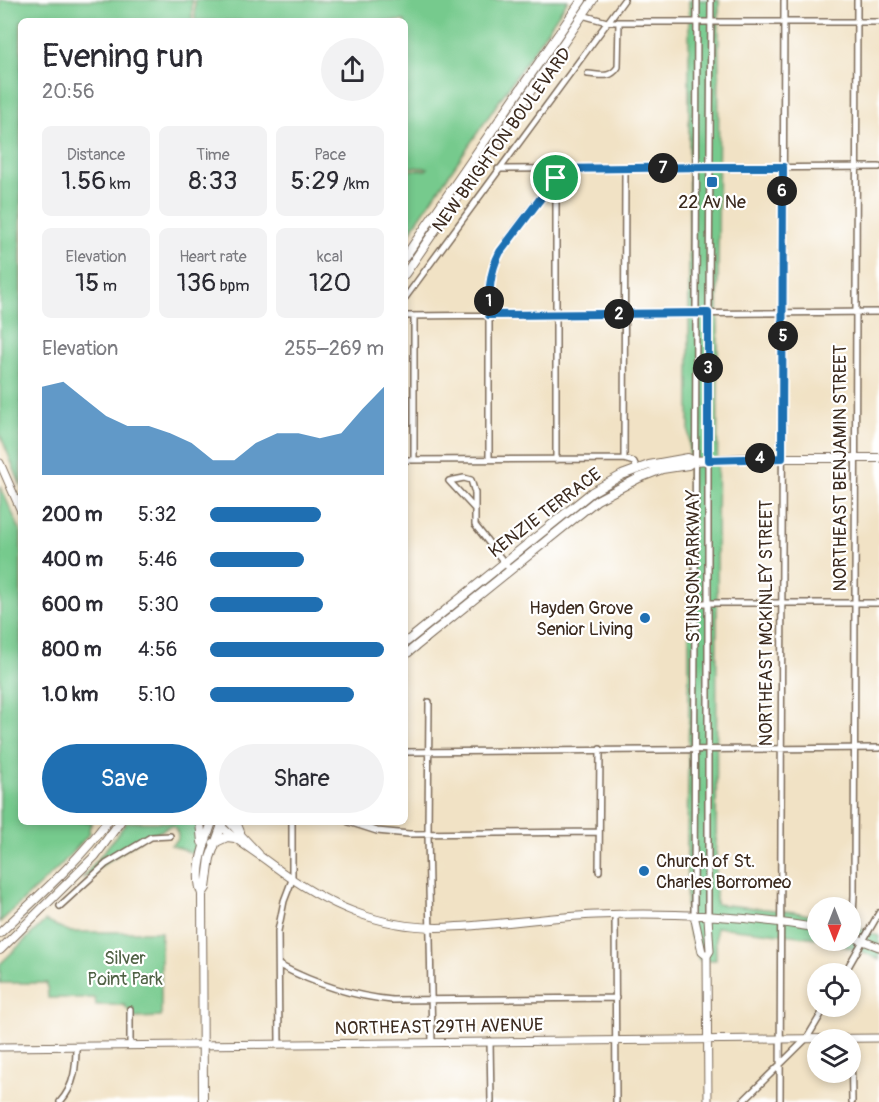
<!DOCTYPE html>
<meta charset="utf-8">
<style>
:root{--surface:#fff;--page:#f2f2f3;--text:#2b2b33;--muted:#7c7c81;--accent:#1f6fb2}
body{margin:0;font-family:Pangolin,sans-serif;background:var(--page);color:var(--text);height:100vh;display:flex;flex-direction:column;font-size:22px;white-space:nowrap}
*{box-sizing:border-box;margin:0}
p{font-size:20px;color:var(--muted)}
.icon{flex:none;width:33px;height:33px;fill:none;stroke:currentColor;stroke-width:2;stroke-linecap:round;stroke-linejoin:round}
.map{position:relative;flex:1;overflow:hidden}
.side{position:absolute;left:18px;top:18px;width:390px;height:807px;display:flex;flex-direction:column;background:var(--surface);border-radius:9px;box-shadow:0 3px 9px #0003}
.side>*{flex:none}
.needle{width:39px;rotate:180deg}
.controls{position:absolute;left:807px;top:897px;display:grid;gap:12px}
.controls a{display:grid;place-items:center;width:54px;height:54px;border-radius:50%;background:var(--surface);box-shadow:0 3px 9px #0003;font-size:30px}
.pin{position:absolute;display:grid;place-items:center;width:51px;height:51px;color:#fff;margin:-26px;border:3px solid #fff;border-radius:50%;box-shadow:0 2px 6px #0007}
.km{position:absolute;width:30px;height:30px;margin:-15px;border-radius:50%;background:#222;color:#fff;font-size:16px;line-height:30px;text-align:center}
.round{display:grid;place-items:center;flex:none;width:63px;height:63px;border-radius:32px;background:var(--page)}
.summary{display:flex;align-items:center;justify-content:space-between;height:102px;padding:0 24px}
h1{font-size:33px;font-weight:600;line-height:45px}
.figures{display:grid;grid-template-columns:repeat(3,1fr);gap:9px;height:102px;padding:6px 24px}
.figures div{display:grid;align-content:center;border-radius:9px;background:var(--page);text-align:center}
.figures b{font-size:26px;font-weight:600}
.figures small{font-size:16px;font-weight:400}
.figures p{font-size:16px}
.chart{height:168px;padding:12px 24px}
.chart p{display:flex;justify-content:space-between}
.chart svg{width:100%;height:108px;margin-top:6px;fill:var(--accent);opacity:.7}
.cta{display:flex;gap:12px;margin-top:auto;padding:12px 24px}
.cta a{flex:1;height:69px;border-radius:36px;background:var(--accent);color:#fff;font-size:24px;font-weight:600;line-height:69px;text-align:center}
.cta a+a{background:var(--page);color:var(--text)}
ul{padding:0 24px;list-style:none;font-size:20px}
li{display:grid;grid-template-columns:96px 72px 1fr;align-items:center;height:45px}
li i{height:15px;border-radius:8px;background:var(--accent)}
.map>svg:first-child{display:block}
.green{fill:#76ca8d;stroke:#587a56;stroke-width:1.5}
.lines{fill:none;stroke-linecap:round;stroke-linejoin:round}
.minor-casing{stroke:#7b6a58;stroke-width:8}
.tertiary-casing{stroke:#7b6a58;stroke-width:9}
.secondary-casing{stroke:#7b6a58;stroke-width:10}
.minor{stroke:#fff;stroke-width:5}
.tertiary{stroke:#fff;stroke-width:7}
.secondary{stroke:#fff;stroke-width:8}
.route-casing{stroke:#fff;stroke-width:12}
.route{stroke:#1f6fb2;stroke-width:8}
.poi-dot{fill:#1f6fb2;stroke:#fff;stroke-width:2}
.labels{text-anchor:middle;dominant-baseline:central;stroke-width:4.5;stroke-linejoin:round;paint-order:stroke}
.street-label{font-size:18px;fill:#3b2a1e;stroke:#fff}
.poi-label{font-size:18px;fill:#3b2a1e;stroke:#fff}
.park-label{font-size:18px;fill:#506245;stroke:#fff}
</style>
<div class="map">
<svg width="879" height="1102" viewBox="0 0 879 1102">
<rect width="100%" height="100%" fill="#fff"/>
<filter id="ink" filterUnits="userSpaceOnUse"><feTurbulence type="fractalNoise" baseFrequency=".0167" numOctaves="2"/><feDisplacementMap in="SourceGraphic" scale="12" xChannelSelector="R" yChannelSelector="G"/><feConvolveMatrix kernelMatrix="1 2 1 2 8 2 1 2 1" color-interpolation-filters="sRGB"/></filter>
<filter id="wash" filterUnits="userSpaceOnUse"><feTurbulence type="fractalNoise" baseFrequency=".008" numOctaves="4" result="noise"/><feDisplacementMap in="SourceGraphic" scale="24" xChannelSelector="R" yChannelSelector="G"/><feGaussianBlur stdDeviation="1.35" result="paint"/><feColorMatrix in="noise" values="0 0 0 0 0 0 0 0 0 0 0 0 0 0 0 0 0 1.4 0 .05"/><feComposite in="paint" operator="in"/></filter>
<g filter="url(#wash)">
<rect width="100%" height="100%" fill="#f1e2c5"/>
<path class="green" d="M0 0H192V21H21V486L0 434Z
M195 0H568L405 239V170H426L428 168 405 167V21H195Z
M689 0H719L716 904 795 912 817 917V938L716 927V960H699L686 923 689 697Z
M0 486 21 532V822H92L89 829 90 833 60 866 0 922Z
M127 822H196L198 838 197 855 171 845 178 839V834L174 826H169L161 831 146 836 82 879Z
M45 921 71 932H161V1017L135 1018 124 1005H96L95 998H48L47 983H0V964Z
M851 925 879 936V960L866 953 828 941 850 940Z"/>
</g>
<g filter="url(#ink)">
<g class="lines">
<g class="minor-casing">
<path id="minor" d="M582 15 607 22H879
M588 74C601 75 610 79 618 67L619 22
M498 169 879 167
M625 169 624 459 634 462 638 471
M405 298 624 0
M405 316 879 312
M414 316V460
M489 459V285C495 246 532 210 556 178
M405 460 624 459
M556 460V177
M474 508 449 481 464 478 471 480 475 493V525L510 570
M695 603H879
M429 702 428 834 432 1043
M405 752 879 748
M349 822 377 831 409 834 599 832
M599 871 600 749
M60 906 106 864 151 837 170 836
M615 914 616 1102
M694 915 697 0
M708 917V452L711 0
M852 937 854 895 857 0
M279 965C315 984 351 996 392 1000L616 998
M844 974 879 913
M851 1038 852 1102
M490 1041 491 1102
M279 1044 278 931 284 901 292 880V822
M130 1046V1009
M60 1102C75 1085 76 1067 76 1046
M742 1102 807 1038 826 1006
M780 1102 784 0"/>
</g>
<g class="tertiary-casing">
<path id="tertiary" d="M0 463 21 511
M229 822 259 854
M221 826C236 841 254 851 271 864 326 905 381 931 451 927 499 925 547 917 596 915 670 912 745 916 818 928
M694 915 702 952 707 956
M708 917 710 951 707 956 708 1102
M850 936 879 947
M0 1047 879 1038"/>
</g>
<g class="secondary-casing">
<path id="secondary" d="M405 257 582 0
M405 274 593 0
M405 643 592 492 622 475 649 465 688 458 694 461 745 458H879
M405 655 597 500 639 478 662 469 688 465 694 461
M200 822 202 842
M236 822 240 832
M214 843 227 837 235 838
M202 894 206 888 210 858 223 822
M0 933C37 897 76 864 107 822
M0 950 95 856 120 822
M203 1102 202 894C193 873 205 842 212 822"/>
</g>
<use href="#minor" class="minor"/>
<use href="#tertiary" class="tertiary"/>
<use href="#secondary" class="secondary"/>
</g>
</g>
<g class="lines" filter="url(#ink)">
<g class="route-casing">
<path id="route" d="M709 167H783L782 458 708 460V313L489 315C489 293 489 273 500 252L556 178V169Z"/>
</g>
<use href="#route" class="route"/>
</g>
<g class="poi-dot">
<rect x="706" y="176" width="12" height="12" rx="3"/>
<circle cx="645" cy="618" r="6"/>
<circle cx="644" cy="871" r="6"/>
</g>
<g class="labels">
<g class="street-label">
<text transform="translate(502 140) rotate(-54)">NEW BRIGHTON BOULEVARD</text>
<text transform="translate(840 468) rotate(-90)">NORTHEAST BENJAMIN STREET</text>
<text transform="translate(545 513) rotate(-37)">KENZIE TERRACE</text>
<text transform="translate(693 566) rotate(-90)">STINSON PARKWAY</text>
<text transform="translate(766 623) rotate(-90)">NORTHEAST MCKINLEY STREET</text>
<text transform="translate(439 1027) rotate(-1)">NORTHEAST 29TH AVENUE</text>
</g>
<g class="poi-label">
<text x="712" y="202">22 Av Ne</text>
<text x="633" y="608" text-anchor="end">Hayden Grove<tspan x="633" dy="21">Senior Living</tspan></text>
<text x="656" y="861" text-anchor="start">Church of St.<tspan x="656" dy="21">Charles Borromeo</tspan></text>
</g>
<g class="park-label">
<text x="125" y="958">Silver<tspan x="125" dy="21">Point Park</tspan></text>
</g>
</g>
</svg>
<div class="controls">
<a><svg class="needle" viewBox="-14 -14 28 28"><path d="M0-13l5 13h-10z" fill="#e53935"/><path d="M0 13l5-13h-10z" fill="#7c7c81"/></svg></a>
<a><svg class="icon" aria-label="locate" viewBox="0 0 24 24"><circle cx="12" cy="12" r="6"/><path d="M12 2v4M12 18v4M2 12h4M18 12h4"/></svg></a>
<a><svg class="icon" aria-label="layers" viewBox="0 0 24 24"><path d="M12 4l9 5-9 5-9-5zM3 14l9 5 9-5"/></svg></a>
</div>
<div class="pin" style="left:556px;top:178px;background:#1e9e55"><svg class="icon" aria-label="arrive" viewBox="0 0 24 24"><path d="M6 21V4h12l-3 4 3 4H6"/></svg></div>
<b class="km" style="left:489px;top:301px">1</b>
<b class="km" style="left:619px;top:314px">2</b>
<b class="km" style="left:708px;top:368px">3</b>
<b class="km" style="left:760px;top:458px">4</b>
<b class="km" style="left:783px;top:336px">5</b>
<b class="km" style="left:782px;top:191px">6</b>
<b class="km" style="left:663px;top:168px">7</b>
<section class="side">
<div class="summary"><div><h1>Evening run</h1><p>20:56</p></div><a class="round"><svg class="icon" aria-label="share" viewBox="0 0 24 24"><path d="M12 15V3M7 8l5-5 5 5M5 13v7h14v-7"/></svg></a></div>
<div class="figures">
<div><p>Distance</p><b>1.56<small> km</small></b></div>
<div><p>Time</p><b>8:33</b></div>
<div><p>Pace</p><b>5:29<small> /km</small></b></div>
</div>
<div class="figures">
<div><p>Elevation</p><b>15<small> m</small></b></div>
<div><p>Heart rate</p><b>136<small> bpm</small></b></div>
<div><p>kcal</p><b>120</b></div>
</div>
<div class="chart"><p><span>Elevation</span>255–269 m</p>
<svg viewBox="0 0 160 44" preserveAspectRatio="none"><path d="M0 44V8L10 6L20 13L30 20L40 24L50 24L60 27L70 31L80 38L90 38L100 31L110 27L120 27L130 29L140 27L150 17L160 8V44z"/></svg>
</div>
<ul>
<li><b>200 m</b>5:32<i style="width:64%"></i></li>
<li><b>400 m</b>5:46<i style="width:54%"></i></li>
<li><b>600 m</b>5:30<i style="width:65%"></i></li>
<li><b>800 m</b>4:56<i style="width:100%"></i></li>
<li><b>1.0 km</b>5:10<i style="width:83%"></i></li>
</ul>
<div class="cta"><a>Save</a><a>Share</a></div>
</section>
</div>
